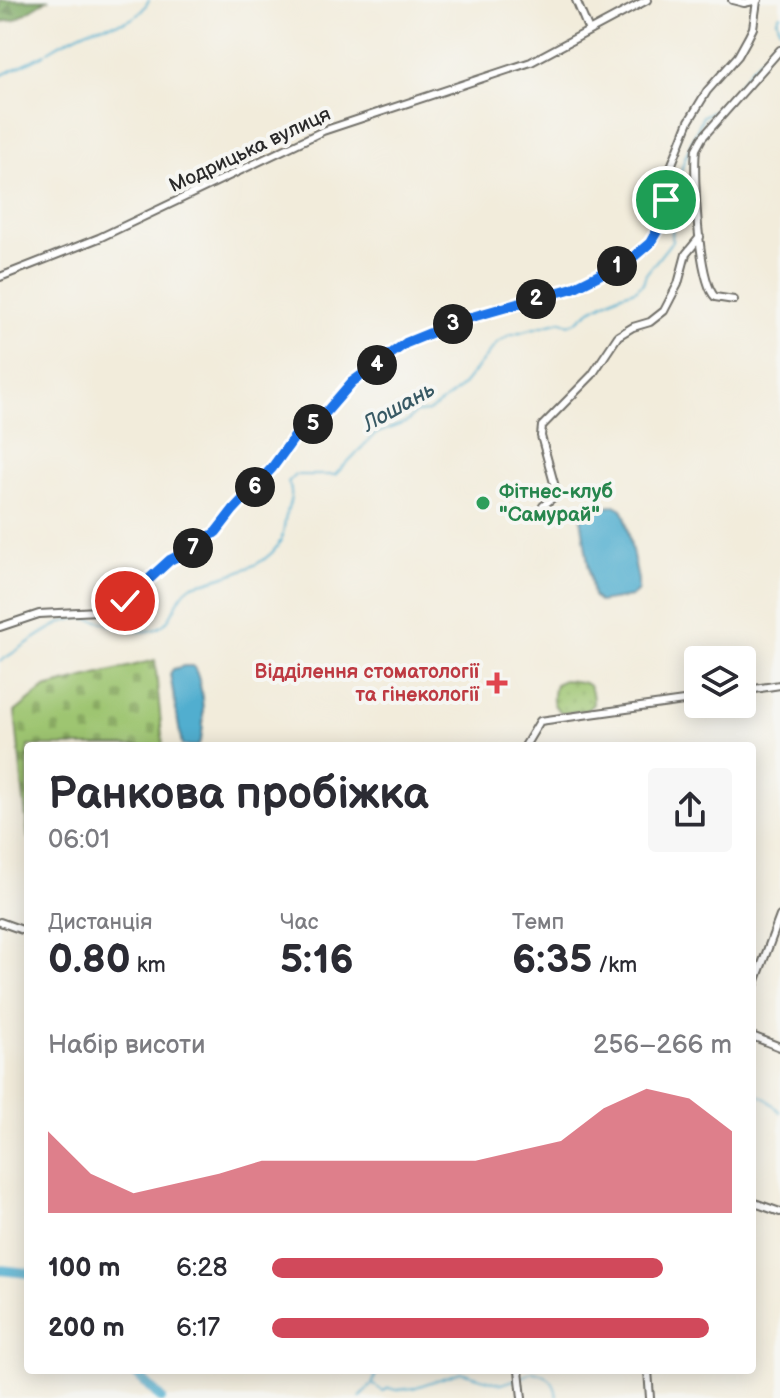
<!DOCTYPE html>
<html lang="uk">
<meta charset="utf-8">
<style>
:root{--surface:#fff;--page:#f7f7f7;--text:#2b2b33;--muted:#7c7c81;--accent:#d1495b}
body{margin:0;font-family:"Balsamiq Sans",sans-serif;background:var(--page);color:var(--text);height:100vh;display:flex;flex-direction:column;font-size:30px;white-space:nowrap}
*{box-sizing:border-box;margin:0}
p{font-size:26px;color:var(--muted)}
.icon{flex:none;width:44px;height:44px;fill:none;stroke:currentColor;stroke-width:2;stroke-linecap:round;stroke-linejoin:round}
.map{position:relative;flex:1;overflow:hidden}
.details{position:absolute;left:24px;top:742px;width:732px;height:632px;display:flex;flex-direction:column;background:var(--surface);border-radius:8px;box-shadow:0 4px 20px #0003}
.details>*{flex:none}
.fabs{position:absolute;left:684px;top:646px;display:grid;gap:16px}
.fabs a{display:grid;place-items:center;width:72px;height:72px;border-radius:8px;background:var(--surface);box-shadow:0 4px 20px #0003;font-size:40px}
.pin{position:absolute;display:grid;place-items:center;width:68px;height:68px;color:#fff;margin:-34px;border:4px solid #fff;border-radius:50%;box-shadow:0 2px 8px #0007}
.km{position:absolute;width:40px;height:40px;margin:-20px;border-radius:50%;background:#222;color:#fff;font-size:22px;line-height:40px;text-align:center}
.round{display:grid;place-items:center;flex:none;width:84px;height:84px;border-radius:8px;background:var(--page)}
.headline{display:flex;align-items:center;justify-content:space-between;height:136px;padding:0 24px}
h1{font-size:44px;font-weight:800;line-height:60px}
.stats{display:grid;grid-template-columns:repeat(3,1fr);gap:12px;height:136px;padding:8px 24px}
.stats div{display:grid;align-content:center}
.stats b{font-size:40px;font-weight:800}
.stats small{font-size:22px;font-weight:400}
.stats p{font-size:22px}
.chart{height:224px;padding:16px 24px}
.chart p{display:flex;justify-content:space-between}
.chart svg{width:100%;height:144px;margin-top:8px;fill:var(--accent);opacity:.7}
ul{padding:0 24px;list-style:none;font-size:26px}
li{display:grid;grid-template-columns:128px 96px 1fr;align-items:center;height:60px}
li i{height:20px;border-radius:10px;background:var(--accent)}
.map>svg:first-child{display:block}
.grass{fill:url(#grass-dots);stroke:#64784e;stroke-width:2}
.forest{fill:url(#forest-firs);stroke:#546a47;stroke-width:2}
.cemetery{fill:url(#cemetery-stones);stroke:#64784e;stroke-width:2}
.water{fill:#51aecf;stroke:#3e6c7d;stroke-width:2}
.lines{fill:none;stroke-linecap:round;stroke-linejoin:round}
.stream{stroke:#51aecf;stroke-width:2}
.river{stroke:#51aecf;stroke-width:10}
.minor-casing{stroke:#716f69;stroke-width:10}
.minor{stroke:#fff;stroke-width:6}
.route-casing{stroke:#fff;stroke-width:16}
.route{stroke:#1a73e8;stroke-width:10}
.leisure-dot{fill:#2e9e5b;stroke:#f6f6f2;stroke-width:3}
.health-dot{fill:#e0444e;stroke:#f6f6f2;stroke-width:3}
.labels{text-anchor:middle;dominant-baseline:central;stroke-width:8;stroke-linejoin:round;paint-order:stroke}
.street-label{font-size:20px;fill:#2b2b2b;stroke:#f6f6f2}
.leisure-label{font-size:20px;font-weight:bold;fill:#27864d;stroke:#f6f6f2;text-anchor:start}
.health-label{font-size:20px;font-weight:bold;fill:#be3a42;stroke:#f6f6f2;text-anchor:end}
.water-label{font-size:22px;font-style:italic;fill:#385964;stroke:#f6f6f2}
</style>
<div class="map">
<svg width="780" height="1398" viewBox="0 0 780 1398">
<defs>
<pattern id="grass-dots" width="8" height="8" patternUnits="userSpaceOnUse" patternTransform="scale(2)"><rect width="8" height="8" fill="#9ec571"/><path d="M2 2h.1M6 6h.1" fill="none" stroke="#88a962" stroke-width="1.8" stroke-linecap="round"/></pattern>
<pattern id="forest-firs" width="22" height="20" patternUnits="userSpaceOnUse" patternTransform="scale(2)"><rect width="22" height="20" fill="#7eaa63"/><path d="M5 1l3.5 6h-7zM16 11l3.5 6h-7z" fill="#678b52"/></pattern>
<pattern id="cemetery-stones" width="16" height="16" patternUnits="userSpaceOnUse" patternTransform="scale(2)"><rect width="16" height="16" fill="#9ec571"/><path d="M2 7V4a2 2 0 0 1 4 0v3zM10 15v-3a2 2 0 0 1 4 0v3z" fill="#88a962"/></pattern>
</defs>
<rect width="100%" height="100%" fill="#f6f6f2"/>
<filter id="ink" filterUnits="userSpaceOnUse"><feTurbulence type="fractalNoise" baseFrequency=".0125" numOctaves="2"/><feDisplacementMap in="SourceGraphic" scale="16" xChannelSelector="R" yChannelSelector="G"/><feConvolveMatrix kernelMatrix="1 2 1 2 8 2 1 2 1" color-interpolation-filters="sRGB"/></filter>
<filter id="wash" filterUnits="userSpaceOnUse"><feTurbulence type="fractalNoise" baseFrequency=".006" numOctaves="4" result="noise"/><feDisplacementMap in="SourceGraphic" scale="32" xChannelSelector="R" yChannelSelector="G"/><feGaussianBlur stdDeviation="1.8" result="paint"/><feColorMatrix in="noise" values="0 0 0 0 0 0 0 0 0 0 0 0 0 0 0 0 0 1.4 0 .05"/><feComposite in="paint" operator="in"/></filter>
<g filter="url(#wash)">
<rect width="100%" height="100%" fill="#f2ecdb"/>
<path class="grass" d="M564 680C585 683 593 679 593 704L587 710 563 713C550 706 552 697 555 684Z"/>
<path class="forest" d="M0 0H47L15 20 0 22Z"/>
<path class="cemetery" d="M155 660 163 746H28V839L15 712 45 688Z"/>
<path class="water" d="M615 505 622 509 625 516 638 580V591L631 597 599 602 593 596 581 517 584 513Z
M184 666H193C203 680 207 731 198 746H182L170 674 173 669Z"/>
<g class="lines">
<path class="stream" d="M780 14 777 19 780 29
M48 51C61 43 74 36 88 30 112 21 134 29 149 0
M0 76 45 54
M0 661C22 649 56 619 80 618 101 616 132 640 158 628 175 620 175 596 191 586 196 583 204 583 209 581 234 573 269 566 281 540 284 533 284 523 286 516 289 502 295 495 288 482L295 475H335L375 434 407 422 415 413 428 412 452 395 463 385 497 343 509 335 561 321 569 324 576 322 591 310 619 295 635 290 643 283 646 274 672 241 673 197 685 158 703 116 724 106 749 70 778 41 780 35
M752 1091 768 1100 780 1112
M523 1377 532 1372C548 1374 556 1382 557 1398
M372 1384 383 1391 389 1388 396 1390 413 1388 461 1372 502 1384 517 1379
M360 1398 372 1384 378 1370"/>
<path class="river" d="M0 1270 28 1273
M132 1370 161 1398"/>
</g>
</g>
<g filter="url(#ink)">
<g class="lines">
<g class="minor-casing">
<path id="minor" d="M576 0 589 31
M732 0 744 3 758 0
M0 277 99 238 323 131 531 62 647 0
M734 300 715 297C698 280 693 174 696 149L702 138 780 50
M543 506 557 494 541 436 542 426 592 375 618 336 633 327 650 322 664 311 678 284 686 254 700 237
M0 627 39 614 98 611 125 601 170 560 192 549 216 532 233 510 272 468 296 435 321 418 352 382 406 343 465 319 573 288 611 270 643 250 657 231 666 200 670 169 689 121 707 91 738 56 748 38 753 28 757 1
M742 691 780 685
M525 746 540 721 698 699
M0 922 28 932
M752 991 780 916
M752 1036 780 1047
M752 1202 780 1212
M519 1370 522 1398
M648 1370 650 1398"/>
</g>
<use href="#minor" class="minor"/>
</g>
</g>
<g class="lines" filter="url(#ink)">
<g class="route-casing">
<path id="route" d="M125 601 170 560 192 549 216 532 233 510 272 468 296 435 321 418 352 382 406 343 465 319 573 288 631 259 650 243 657 231 666 200"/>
</g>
<use href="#route" class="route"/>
</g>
<circle class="leisure-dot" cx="483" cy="503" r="8"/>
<path class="health-dot" d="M493 671h8v8h8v8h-8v8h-8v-8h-8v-8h8z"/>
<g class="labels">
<g class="street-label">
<text transform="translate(250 150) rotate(-25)">Модрицька вулиця</text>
</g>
<g class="leisure-label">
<text x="499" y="492">Фітнес-клуб<tspan x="499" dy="23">"Самурай"</tspan></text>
</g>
<g class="health-label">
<text x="479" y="672">Відділення стоматології<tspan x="479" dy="23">та гінекології</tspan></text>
</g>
<g class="water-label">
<text transform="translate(399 407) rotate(-29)">Лошань</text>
</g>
</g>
</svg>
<div class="fabs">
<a><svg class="icon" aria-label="layers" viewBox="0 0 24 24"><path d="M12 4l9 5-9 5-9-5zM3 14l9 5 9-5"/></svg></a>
</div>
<div class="pin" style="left:666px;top:200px;background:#1e9e55"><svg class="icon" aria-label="arrive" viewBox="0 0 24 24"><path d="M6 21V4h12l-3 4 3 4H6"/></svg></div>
<div class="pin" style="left:125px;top:601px;background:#d93025"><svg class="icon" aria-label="check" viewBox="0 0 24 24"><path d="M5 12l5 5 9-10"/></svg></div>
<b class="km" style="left:617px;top:266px">1</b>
<b class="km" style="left:536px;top:299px">2</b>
<b class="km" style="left:453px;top:324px">3</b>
<b class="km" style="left:377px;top:365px">4</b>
<b class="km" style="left:313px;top:424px">5</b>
<b class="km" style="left:255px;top:487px">6</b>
<b class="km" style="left:193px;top:548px">7</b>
<section class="details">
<div class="headline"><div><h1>Ранкова пробіжка</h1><p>06:01</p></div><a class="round"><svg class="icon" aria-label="share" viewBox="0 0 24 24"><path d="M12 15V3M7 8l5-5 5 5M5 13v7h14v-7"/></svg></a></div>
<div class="stats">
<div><p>Дистанція</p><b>0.80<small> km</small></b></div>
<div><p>Час</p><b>5:16</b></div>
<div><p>Темп</p><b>6:35<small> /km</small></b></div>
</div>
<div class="chart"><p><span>Набір висоти</span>256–266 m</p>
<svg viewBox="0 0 160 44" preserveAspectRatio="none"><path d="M0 44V19L10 32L20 38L30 35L40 32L50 28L60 28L70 28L80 28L90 28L100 28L110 25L120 22L130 12L140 6L150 9L160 19V44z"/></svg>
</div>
<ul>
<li><b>100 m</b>6:28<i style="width:85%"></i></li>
<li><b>200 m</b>6:17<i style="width:95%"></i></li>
</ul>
</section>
</div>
